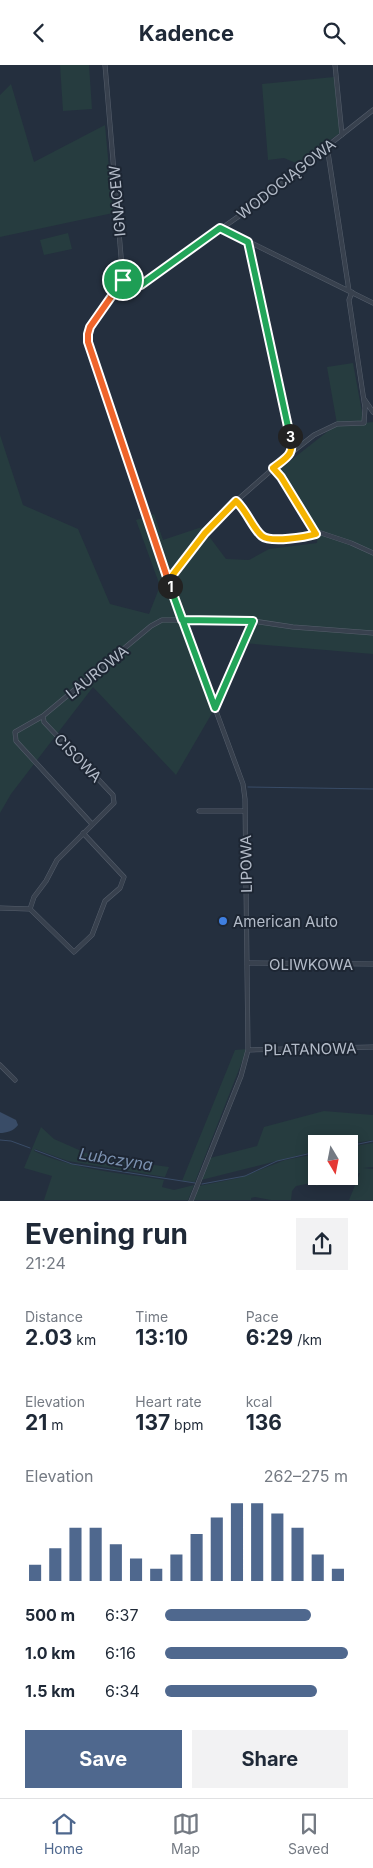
<!DOCTYPE html>
<meta charset="utf-8">
<style>
:root{--surface:#fff;--page:#f2f2f3;--text:#1f2937;--muted:#747a83;--line:#e0e1e3;--accent:#4f688e}
body{margin:0;font-family:Inter,sans-serif;background:var(--page);color:var(--text);height:100vh;display:flex;flex-direction:column;font-size:19px;white-space:nowrap}
*{box-sizing:border-box;margin:0}
p{font-size:16px;color:var(--muted)}
.icon{flex:none;width:28px;height:28px;fill:none;stroke:currentColor;stroke-width:2;stroke-linecap:round;stroke-linejoin:round}
.map{position:relative;height:1136px;overflow:hidden}
.drawer{display:flex;flex-direction:column;background:var(--surface);flex:1}
.drawer>*{flex:none}
.needle{width:32px;rotate:170deg}
.controls{position:absolute;left:308px;top:1070px;display:grid;gap:10px}
.controls a{display:grid;place-items:center;width:50px;height:50px;border-radius:0px;background:var(--surface);box-shadow:0 2px 12px #0003;font-size:25px}
.pin{position:absolute;display:grid;place-items:center;width:42px;height:42px;color:#fff;margin:-21px;border:2px solid #fff;border-radius:50%;box-shadow:0 1px 5px #0007}
.km{position:absolute;width:25px;height:25px;margin:-12px;border-radius:50%;background:#222;color:#fff;font-size:14px;line-height:25px;text-align:center}
.round{display:grid;place-items:center;flex:none;width:52px;height:52px;border-radius:0px;background:var(--page)}
.overview{display:flex;align-items:center;justify-content:space-between;height:85px;padding:0 25px}
h1{font-size:28px;font-weight:700;line-height:38px}
.stats{display:grid;grid-template-columns:repeat(3,1fr);gap:8px;height:85px;padding:5px 25px}
.stats div{display:grid;align-content:center}
.stats b{font-size:21px;font-weight:700}
.stats small{font-size:14px;font-weight:400}
.stats p{font-size:14px}
.chart{height:140px;padding:10px 25px}
.chart p{display:flex;justify-content:space-between}
.chart svg{width:100%;height:90px;margin-top:5px;stroke:var(--accent);stroke-width:6}
.button{display:flex;gap:10px;margin-top:auto;padding:10px 25px}
.button a{flex:1;height:58px;border-radius:0px;background:var(--accent);color:#fff;font-size:20px;font-weight:700;line-height:58px;text-align:center}
.button a+a{background:var(--page);color:var(--text)}
ul{padding:0 25px;list-style:none;font-size:16px}
li{display:grid;grid-template-columns:80px 60px 1fr;align-items:center;height:38px}
li i{height:12px;border-radius:6px;background:var(--accent)}
header{display:flex;justify-content:space-between;align-items:center;height:65px;padding:0 25px;background:var(--surface);font-size:22px;font-weight:700}
.menu{display:flex;justify-content:space-around;align-items:center;height:70px;border-top:1px solid var(--line);background:var(--surface);font-size:14px;color:var(--muted)}
.menu a{display:grid;justify-items:center;gap:2px}
.menu .current{color:var(--accent)}
.map>svg:first-child{display:block}
.green{fill:#263c3f}
.water{fill:#394c67}
.lines{fill:none;stroke-linecap:round;stroke-linejoin:round}
.stream{stroke:#394c67;stroke-width:1}
.street-casing{stroke:#565f6c;stroke-width:5}
.street{stroke:#38414e;stroke-width:4}
.split-1-casing{stroke:#fff;stroke-width:10}
.split-2-casing{stroke:#fff;stroke-width:10}
.split-3-casing{stroke:#fff;stroke-width:10}
.split-4-casing{stroke:#fff;stroke-width:10}
.split-1{stroke:#f0652b;stroke-width:6}
.split-2{stroke:#22a559;stroke-width:6}
.split-3{stroke:#f5b400;stroke-width:6}
.split-4{stroke:#22a559;stroke-width:6}
.shop-dot{fill:#3f7fe0;stroke:#1d2633;stroke-width:2}
.labels{text-anchor:middle;dominant-baseline:central;stroke-width:4;stroke-linejoin:round;paint-order:stroke}
.street-label{font-size:15px;fill:#b4bcc9;stroke:#1d2633}
.poi-label{font-size:15px;fill:#b4bcc9;stroke:#1d2633;text-anchor:start}
.water-label{font-size:16px;font-style:italic;fill:#7c92b1;stroke:#1d2633}
</style>
<header><svg class="icon" aria-label="back" viewBox="0 0 24 24"><path d="M15 5l-7 7 7 7"/></svg>Kadence<svg class="icon" aria-label="search" viewBox="0 0 24 24"><circle cx="10" cy="10" r="6"/><path d="M15 15l6 6"/></svg></header>
<div class="map">
<svg width="373" height="1136" viewBox="0 0 373 1136">
<rect width="100%" height="100%" fill="#242f3e"/>
<path class="green" d="M60 0H89L92 44 63 46Z
M334 12 340 68 307 91 298 99 284 93 268 95 262 19Z
M11 19 34 97 105 60 113 148 0 172V30Z
M68 168 72 184 44 190 40 175Z
M353 298 364 358 373 357V589L243 578 252 556 182 555 215 643 176 710 93 622 11 729 0 748V370L23 440 78 464 110 539 149 549 160 521 136 455 154 449 163 475 202 462 226 494 249 495 269 484 317 478 318 466 280 404 337 359 327 302Z
M247 984 195 1117 182 1116 235 985Z
M324 1046 373 1050V1075L348 1079H316V1086L201 1115 210 1093 257 1081 264 1062Z
M41 1062 54 1074 95 1092 169 1102 165 1112 68 1096 35 1084 34 1086C75 1105 121 1108 164 1115L162 1122 174 1125 194 1120 188 1135H44L52 1111 24 1103Z
M373 1078V1102L363 1103 373 1104V1135H349L360 1108 316 1121V1117L296 1121 292 1126 291 1135H271L255 1132 251 1133V1135H194L199 1121 239 1113 285 1095 316 1089V1111H349V1082Z"/>
<path class="water" d="M0 1047 16 1055 18 1060C14 1066 6 1068 0 1068Z"/>
<g class="lines">
<path class="stream" d="M248 722 373 724
M0 1075 11 1076 30 1083
M349 1081 373 1076
M35 1085 72 1099 195 1118
M202 1119 245 1111 277 1096 316 1087"/>
<g class="street-casing">
<path id="street" d="M105 0 123 215 90 262 87 269 88 277 168 516 243 719 245 734 248 985 241 1011 191 1136
M335 0 342 70
M327 81 349 226
M221 163 373 238
M248 177 293 381 291 388
M123 215 131 222 141 220 269 130 301 102 373 45
M364 334 373 347
M273 403 281 412 317 469
M236 436 248 449 259 468 267 474H279L321 468 351 478 373 488
M168 516 205 467 226 445 291 388 314 370 337 359 364 358 365 343 349 235 352 227
M215 643 253 556
M199 746H245
M92 759 16 676 15 667 43 651 151 561 162 555H217L253 556 293 562 373 568
M0 843 30 844
M30 844 34 832 46 816 57 795 114 738 113 730 44 657 43 651
M30 844 74 887 92 870 105 836 120 823 124 812 83 768
M248 898 373 899
M248 985 373 982
M0 1000 15 1015"/>
</g>
<use href="#street" class="street"/>
</g>
<g class="lines">
<g class="split-1-casing">
<path id="split-1" d="M123 215 90 262 88 269V277L170 521"/>
</g>
<g class="split-2-casing">
<path id="split-2" d="M170 521 215 643 253 556 182 555 170 521"/>
</g>
<g class="split-3-casing">
<path id="split-3" d="M170 521 168 516 205 468 236 436C247 446 253 464 262 471 271 478 306 472 316 469L281 412 273 403C287 392 295 390 290 371"/>
</g>
<g class="split-4-casing">
<path id="split-4" d="M123 215 131 222 141 220 220 163 248 177 290 371"/>
</g>
<use href="#split-1" class="split-1"/>
<use href="#split-2" class="split-2"/>
<use href="#split-3" class="split-3"/>
<use href="#split-4" class="split-4"/>
</g>
<circle class="shop-dot" cx="223" cy="856" r="5"/>
<g class="labels">
<g class="street-label">
<text transform="translate(286 114) rotate(-38)">WODOCIĄGOWA</text>
<text transform="translate(117 136) rotate(-95)">IGNACEW</text>
<text transform="translate(97 607) rotate(-39)">LAUROWA</text>
<text transform="translate(78 693) rotate(46)">CISOWA</text>
<text transform="translate(246 799) rotate(-91)">LIPOWA</text>
<text x="311" y="899">OLIWKOWA</text>
<text transform="translate(310 984) rotate(-1)">PLATANOWA</text>
</g>
<g class="poi-label">
<text x="233" y="856">American Auto</text>
</g>
<g class="water-label">
<text transform="translate(116 1094) rotate(9)">Lubczyna</text>
</g>
</g>
</svg>
<div class="controls">
<a><svg class="needle" viewBox="-14 -14 28 28"><path d="M0-13l5 13h-10z" fill="#e53935"/><path d="M0 13l5-13h-10z" fill="#747a83"/></svg></a>
</div>
<div class="pin" style="left:123px;top:215px;background:#1e9e55"><svg class="icon" aria-label="arrive" viewBox="0 0 24 24"><path d="M6 21V4h12l-3 4 3 4H6"/></svg></div>
<b class="km" style="left:170px;top:521px">1</b>
<b class="km" style="left:290px;top:371px">3</b>
</div>
<section class="drawer">
<div class="overview"><div><h1>Evening run</h1><p>21:24</p></div><a class="round"><svg class="icon" aria-label="share" viewBox="0 0 24 24"><path d="M12 15V3M7 8l5-5 5 5M5 13v7h14v-7"/></svg></a></div>
<div class="stats">
<div><p>Distance</p><b>2.03<small> km</small></b></div>
<div><p>Time</p><b>13:10</b></div>
<div><p>Pace</p><b>6:29<small> /km</small></b></div>
</div>
<div class="stats">
<div><p>Elevation</p><b>21<small> m</small></b></div>
<div><p>Heart rate</p><b>137<small> bpm</small></b></div>
<div><p>kcal</p><b>136</b></div>
</div>
<div class="chart"><p><span>Elevation</span>262–275 m</p>
<svg viewBox="0 0 160 44" preserveAspectRatio="none"><path d="M5 44V36M15 44V28M25 44V18M35 44V18M45 44V26M55 44V33M65 44V38M75 44V31M85 44V21M95 44V13M105 44V6M115 44V6M125 44V11M135 44V18M145 44V31M155 44V38"/></svg>
</div>
<ul>
<li><b>500 m</b>6:37<i style="width:80%"></i></li>
<li><b>1.0 km</b>6:16<i style="width:100%"></i></li>
<li><b>1.5 km</b>6:34<i style="width:83%"></i></li>
</ul>
<div class="button"><a>Save</a><a>Share</a></div>
</section>
<nav class="menu">
<a class="current"><svg class="icon" aria-label="home" viewBox="0 0 24 24"><path d="M3 11l9-7 9 7M6 9v11h12V9"/></svg>Home</a>
<a><svg class="icon" aria-label="map" viewBox="0 0 24 24"><path d="M3 6l6-2 6 2 6-2v14l-6 2-6-2-6 2zM9 4v14M15 6v14"/></svg>Map</a>
<a><svg class="icon" aria-label="saved" viewBox="0 0 24 24"><path d="M7 4h10v16l-5-4-5 4z"/></svg>Saved</a>
</nav>
